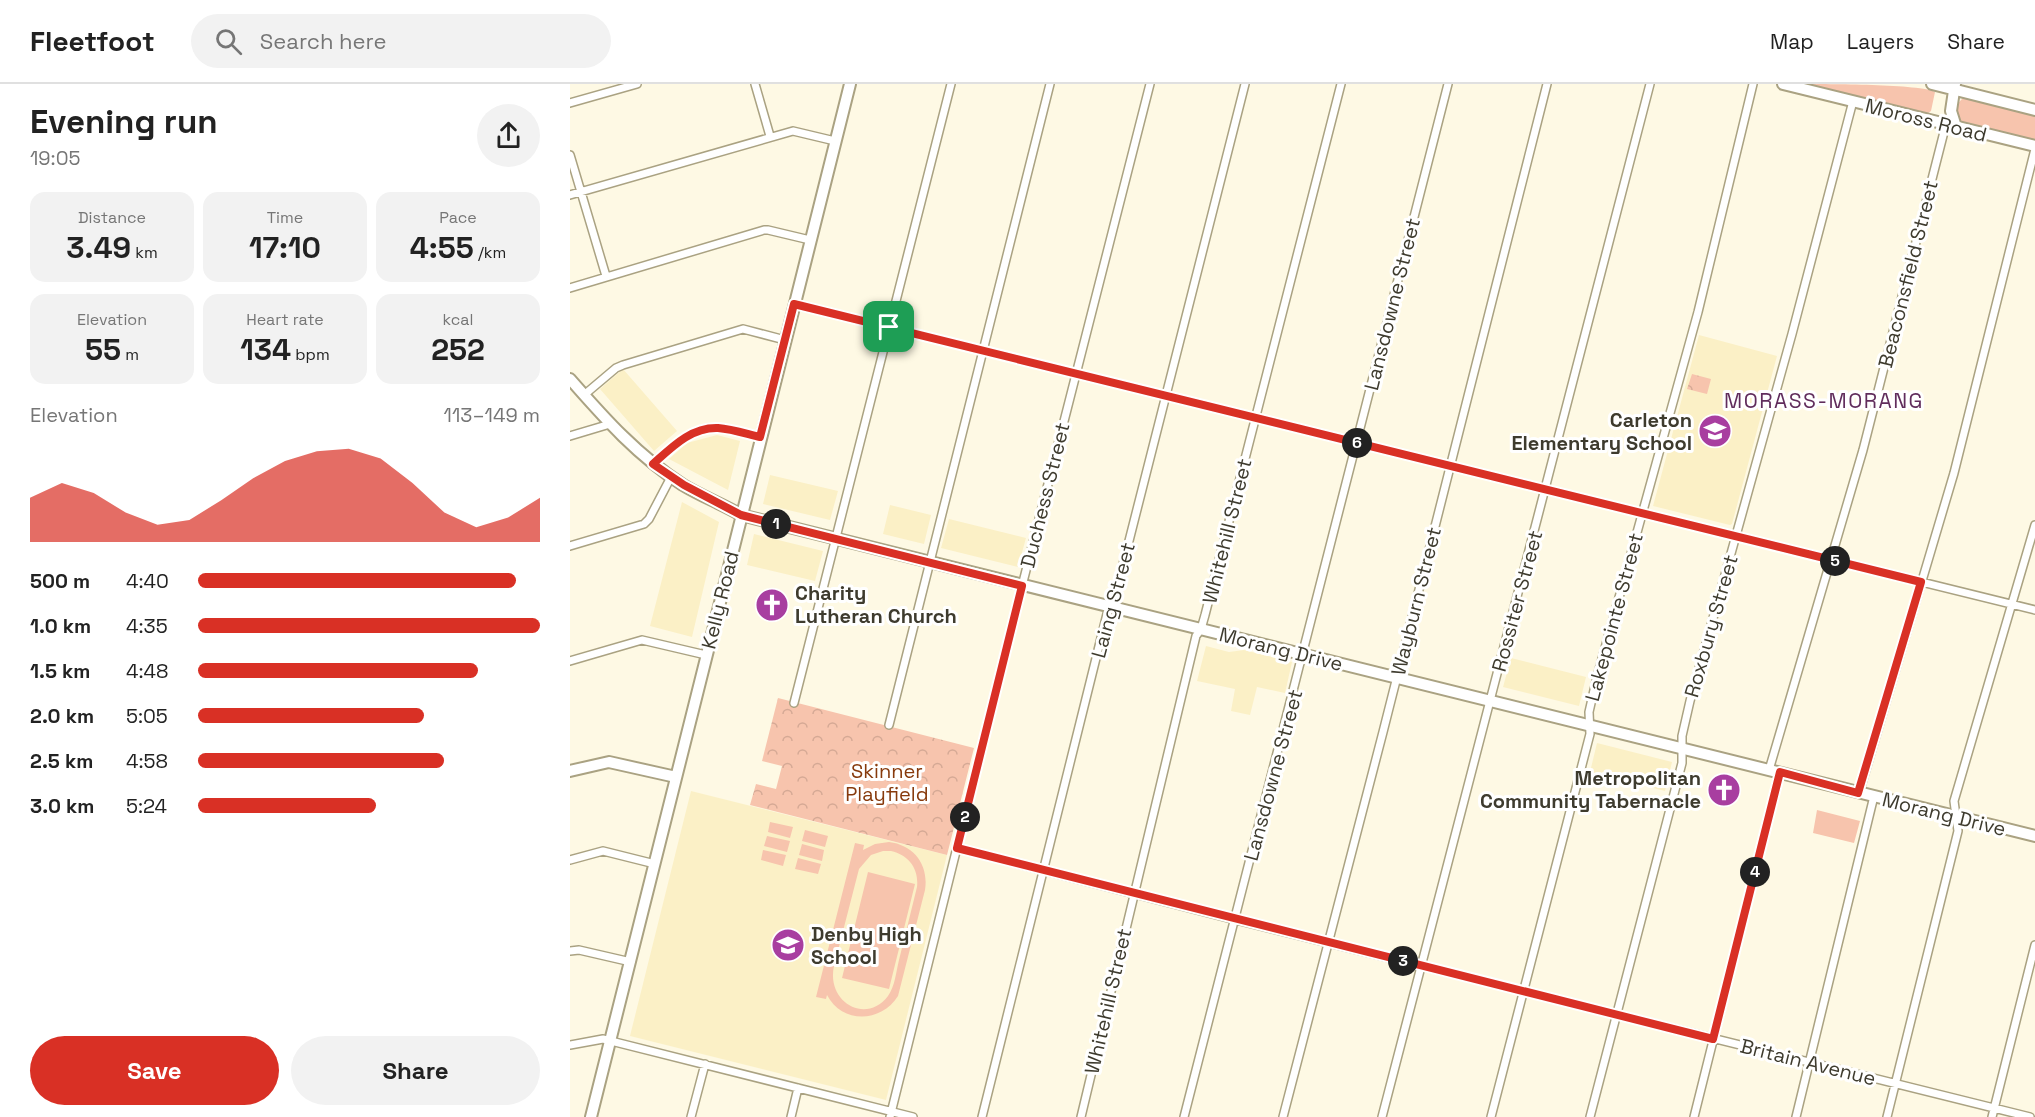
<!DOCTYPE html>
<meta charset="utf-8">
<style>
:root{--surface:#fff;--page:#f2f2f2;--text:#222;--muted:#767676;--line:#e0e0e0;--accent:#d93025}
body{margin:0;font-family:"Space Grotesk",sans-serif;background:var(--page);color:var(--text);height:100vh;display:flex;flex-direction:column;font-size:22px;white-space:nowrap}
*{box-sizing:border-box;margin:0}
p{font-size:20px;color:var(--muted)}
.icon{flex:none;width:33px;height:33px;fill:none;stroke:currentColor;stroke-width:2;stroke-linecap:round;stroke-linejoin:round}
.map{position:relative;flex:1;overflow:hidden}
.panel{display:flex;flex-direction:column;background:var(--surface);width:570px}
.panel>*{flex:none}
.pin{position:absolute;display:grid;place-items:center;width:51px;height:51px;color:#fff;margin:-26px;border-radius:12px;box-shadow:0 3px 9px #0006}
.km{position:absolute;width:30px;height:30px;margin:-15px;border-radius:50%;background:#222;color:#fff;font-size:16px;line-height:30px;text-align:center}
.round{display:grid;place-items:center;flex:none;width:63px;height:63px;border-radius:32px;background:var(--page)}
.overview{display:flex;align-items:center;justify-content:space-between;height:102px;padding:0 30px}
h1{font-size:33px;font-weight:800;line-height:45px}
.figures{display:grid;grid-template-columns:repeat(3,1fr);gap:9px;height:102px;padding:6px 30px}
.figures div{display:grid;align-content:center;border-radius:15px;background:var(--page);text-align:center}
.figures b{font-size:30px;font-weight:800}
.figures small{font-size:16px;font-weight:400}
.figures p{font-size:16px}
.chart{height:168px;padding:12px 30px}
.chart p{display:flex;justify-content:space-between}
.chart svg{width:100%;height:108px;margin-top:6px;fill:var(--accent);opacity:.7}
.button{display:flex;gap:12px;margin-top:auto;padding:12px 30px}
.button a{flex:1;height:69px;border-radius:36px;background:var(--accent);color:#fff;font-size:24px;font-weight:800;line-height:69px;text-align:center}
.button a+a{background:var(--page);color:var(--text)}
ul{padding:0 30px;list-style:none;font-size:20px}
li{display:grid;grid-template-columns:96px 72px 1fr;align-items:center;height:45px}
li i{height:15px;border-radius:8px;background:var(--accent)}
header{display:flex;align-items:center;gap:36px;box-sizing:border-box;height:84px;padding:0 30px;background:var(--surface);border-bottom:2px solid var(--line)}
header strong{font-size:28px}
nav{display:flex;gap:33px;margin-inline-start:auto;font-size:21px}
.search{width:420px;height:54px;background:var(--page);display:flex;align-items:center;gap:15px;box-sizing:border-box;padding:0 21px;border-radius:33px;color:var(--muted);font-size:22px}
main{display:flex;flex:1;min-height:0}
.map>svg:first-child{display:block}
.built{fill:#fbf0c6}
.grass{fill:#f7c4ad;fill-rule:evenodd}
.park{fill:url(#park-crowns)}
.lines{fill:none;stroke-linecap:round;stroke-linejoin:round}
.street-casing{stroke:#aaa282;stroke-width:10}
.secondary-casing{stroke:#aaa282;stroke-width:14}
.street{stroke:#fff;stroke-width:7}
.secondary{stroke:#fff;stroke-width:10}
.route-casing{stroke:#fff;stroke-width:12}
.route{stroke:#d93025;stroke-width:8}
.labels{text-anchor:middle;dominant-baseline:central;stroke-width:6;stroke-linejoin:round;paint-order:stroke}
.street-label{font-size:20px;fill:#3e3b2e;stroke:#fff}
.poi-label{font-size:20px;font-weight:bold;fill:#3e3b2e;stroke:#fff;text-anchor:end}
.park-label{font-size:20px;fill:#873a0c;stroke:#fff}
.neighbourhood-label{font-size:21px;letter-spacing:1.5px;fill:#612d5c;stroke:#fff}
</style>
<header>
<strong>Fleetfoot</strong>
<div class="search"><svg class="icon" aria-label="search" viewBox="0 0 24 24"><circle cx="10" cy="10" r="6"/><path d="M15 15l6 6"/></svg>Search here</div>
<nav><a>Map</a><a>Layers</a><a>Share</a></nav>
</header>
<main>
<section class="panel">
<div class="overview"><div><h1>Evening run</h1><p>19:05</p></div><a class="round"><svg class="icon" aria-label="share" viewBox="0 0 24 24"><path d="M12 15V3M7 8l5-5 5 5M5 13v7h14v-7"/></svg></a></div>
<div class="figures">
<div><p>Distance</p><b>3.49<small> km</small></b></div>
<div><p>Time</p><b>17:10</b></div>
<div><p>Pace</p><b>4:55<small> /km</small></b></div>
</div>
<div class="figures">
<div><p>Elevation</p><b>55<small> m</small></b></div>
<div><p>Heart rate</p><b>134<small> bpm</small></b></div>
<div><p>kcal</p><b>252</b></div>
</div>
<div class="chart"><p><span>Elevation</span>113–149 m</p>
<svg viewBox="0 0 160 44" preserveAspectRatio="none"><path d="M0 44V26L10 20L20 24L30 32L40 37L50 35L60 27L70 18L80 11L90 7L100 6L110 10L120 20L130 32L140 38L150 34L160 26V44z"/></svg>
</div>
<ul>
<li><b>500 m</b>4:40<i style="width:93%"></i></li>
<li><b>1.0 km</b>4:35<i style="width:100%"></i></li>
<li><b>1.5 km</b>4:48<i style="width:82%"></i></li>
<li><b>2.0 km</b>5:05<i style="width:66%"></i></li>
<li><b>2.5 km</b>4:58<i style="width:72%"></i></li>
<li><b>3.0 km</b>5:24<i style="width:52%"></i></li>
</ul>
<div class="button"><a>Save</a><a>Share</a></div>
</section>
<div class="map">
<svg width="1465" height="1033" viewBox="0 0 1465 1033">
<defs>
<pattern id="park-crowns" width="20" height="18" patternUnits="userSpaceOnUse" patternTransform="scale(1.5)"><rect width="20" height="18" fill="#f7c4ad"/><path d="M2 6a3 3 0 1 1 6 0M12 15a3 3 0 1 1 6 0" fill="none" stroke="#d5a995"/></pattern>
</defs>
<rect width="100%" height="100%" fill="#fef9e4"/>
<path class="built" d="M1129 251 1207 272 1162 440 1160 441 1083 422Z
M53 285 107 347 84 367 30 305Z
M147 351 170 357 158 406 99 375 117 359Z
M200 391 268 407 260 436 193 420Z
M112 418 149 438 122 553 80 542Z
M320 421 361 431 354 460 313 450Z
M379 435 456 454 448 483 371 464Z
M184 450 253 467 245 497 177 481Z
M636 562 659 568 674 566 722 578 715 609 687 603 680 631 661 627 665 605 627 597Z
M941 574 1016 593 1009 622 933 603Z
M1027 659 1102 678 1095 707 1020 688Z
M121 707 377 771 316 1016 60 952Z"/>
<path class="grass" d="M1231 0C1255 0 1352 0 1365 8L1361 27 1357 30Z
M1392 15H1405L1465 30V57L1400 41 1387 36C1385 30 1386 20 1392 15Z
M1247 726 1290 737 1284 759 1243 749Z
M200 738 223 743 220 754 198 748Z
M235 746 258 752 255 763 232 757Z
M197 752 220 757 217 768 194 762Z
M319 758C344 761 359 781 355 806L328 912C311 939 272 940 257 911L256 915 246 913 285 759 294 761 293 766 305 760ZM321 767C339 771 349 785 347 803 341 827 335 852 329 876 326 888 325 902 318 912 296 941 256 918 264 882L289 785 301 771 313 767Z
M232 760 254 766 252 777 229 771Z
M193 766 216 771 213 782 191 776Z
M228 774 251 780 248 790 225 785Z
M298 788 345 800 319 905 272 894Z"/>
<path class="park" d="M1122 290 1141 295 1137 310 1117 305Z
M208 614 404 664 377 771 180 721 186 700 206 705 212 682 192 677Z"/>
<g class="lines">
<g class="street-casing">
<path id="street" d="M185 0 200 52
M0 19 67 0
M0 71 36 192
M0 111 223 47 265 57
M0 204 194 146H198L240 156
M224 220 1465 526
M14 311 46 284 53 281 173 245 215 256
M0 352 40 340
M83 380C102 363 121 343 148 344 162 345 177 350 190 353
M0 462 74 440 79 435 101 393
M0 577 72 556 136 571
M224 619 381 0
M319 641 480 0
M1199 686 1293 366 1376 40
M1289 709 1384 389 1465 65
M387 764 658 834 1460 1033
M0 776 33 767 85 780
M0 867 9 866 61 878
M0 961 33 955 343 1033
M121 1033 135 980
M221 1033 228 1004
M320 1033 452 502 580 0
M412 1033 537 530 544 516 675 0
M511 1033 626 552 631 545 635 531 771 0
M614 1033 878 0
M713 1033 813 648 977 0
M812 1033 1080 0
M921 1033 1020 650 1019 628 1027 593 1128 228 1183 0
M1020 1033 1112 679V652L1120 617 1222 250 1283 17
M1124 1033 1210 688
M1226 1033 1304 712
M1317 1033 1388 747 1384 717 1465 441
M1422 1033 1465 861"/>
</g>
<g class="secondary-casing">
<path id="secondary" d="M1213 0 1465 62
M1362 0 1465 26
M1385 0 1381 27 1386 43
M0 295C35 335 68 372 113 401 131 412 152 420 171 431L1465 752
M0 687 39 678 106 693
M21 1033 280 0"/>
</g>
<use href="#street" class="street"/>
<use href="#secondary" class="secondary"/>
</g>
<g class="lines">
<g class="route-casing">
<path id="route" d="M224 220 1351 498 1288 709 1210 688 1143 955 387 764 452 502 171 431 114 401 83 380C102 363 121 343 148 344 162 345 177 350 190 353Z"/>
</g>
<use href="#route" class="route"/>
</g>
<defs>
<g id="school-disc" transform="scale(1.725)"><circle r="9.5" fill="#a83ea0" stroke="#fff"/><path d="M0-5L7-2L0 1L-7-2ZM-4 1L0 2.5L4 1V4Q0 6-4 4Z" fill="#fff"/></g>
<g id="church-disc" transform="scale(1.725)"><circle r="9.5" fill="#a83ea0" stroke="#fff"/><path d="M-1.2-6h2.4v3.5h3.3v2.4h-3.3V6h-2.4V-.1h-3.3v-2.4h3.3Z" fill="#fff"/></g>
</defs>
<g fill-rule="evenodd">
<use href="#school-disc" x="1145" y="347"/>
<use href="#church-disc" x="202" y="521"/>
<use href="#church-disc" x="1154" y="706"/>
<use href="#school-disc" x="218" y="861"/>
</g>
<g class="labels">
<g class="street-label">
<text transform="translate(1356 36) rotate(14)">Moross Road</text>
<text transform="translate(1338 190) rotate(-76)">Beaconsfield Street</text>
<text transform="translate(822 220) rotate(-76)">Lansdowne Street</text>
<text transform="translate(475 411) rotate(-76)">Duchess Street</text>
<text transform="translate(657 447) rotate(-76)">Whitehill Street</text>
<text transform="translate(150 516) rotate(-76)">Kelly Road</text>
<text transform="translate(543 516) rotate(-75)">Laing Street</text>
<text transform="translate(846 517) rotate(-76)">Wayburn Street</text>
<text transform="translate(947 517) rotate(-75)">Rossiter Street</text>
<text transform="translate(1044 533) rotate(-75)">Lakepointe Street</text>
<text transform="translate(1141 542) rotate(-74)">Roxbury Street</text>
<text transform="translate(711 565) rotate(14)">Morang Drive</text>
<text transform="translate(703 691) rotate(-75)">Lansdowne Street</text>
<text transform="translate(1374 730) rotate(14)">Morang Drive</text>
<text transform="translate(538 917) rotate(-77)">Whitehill Street</text>
<text transform="translate(1238 978) rotate(14)">Britain Avenue</text>
</g>
<g class="poi-label">
<text x="1122" y="336">Carleton<tspan x="1122" dy="23">Elementary School</tspan></text>
<text x="225" y="509" text-anchor="start">Charity<tspan x="225" dy="23">Lutheran Church</tspan></text>
<text x="1131" y="694">Metropolitan<tspan x="1131" dy="23">Community Tabernacle</tspan></text>
<text x="241" y="850" text-anchor="start">Denby High<tspan x="241" dy="23">School</tspan></text>
</g>
<g class="park-label">
<text x="317" y="687">Skinner<tspan x="317" dy="23">Playfield</tspan></text>
</g>
<g class="neighbourhood-label">
<text x="1254" y="316">MORASS-MORANG</text>
</g>
</g>
</svg>
<div class="pin" style="left:319px;top:243px;background:#1e9e55"><svg class="icon" aria-label="arrive" viewBox="0 0 24 24"><path d="M6 21V4h12l-3 4 3 4H6"/></svg></div>
<b class="km" style="left:206px;top:440px">1</b>
<b class="km" style="left:395px;top:733px">2</b>
<b class="km" style="left:833px;top:877px">3</b>
<b class="km" style="left:1185px;top:788px">4</b>
<b class="km" style="left:1265px;top:477px">5</b>
<b class="km" style="left:787px;top:359px">6</b>
</div>
</main>
